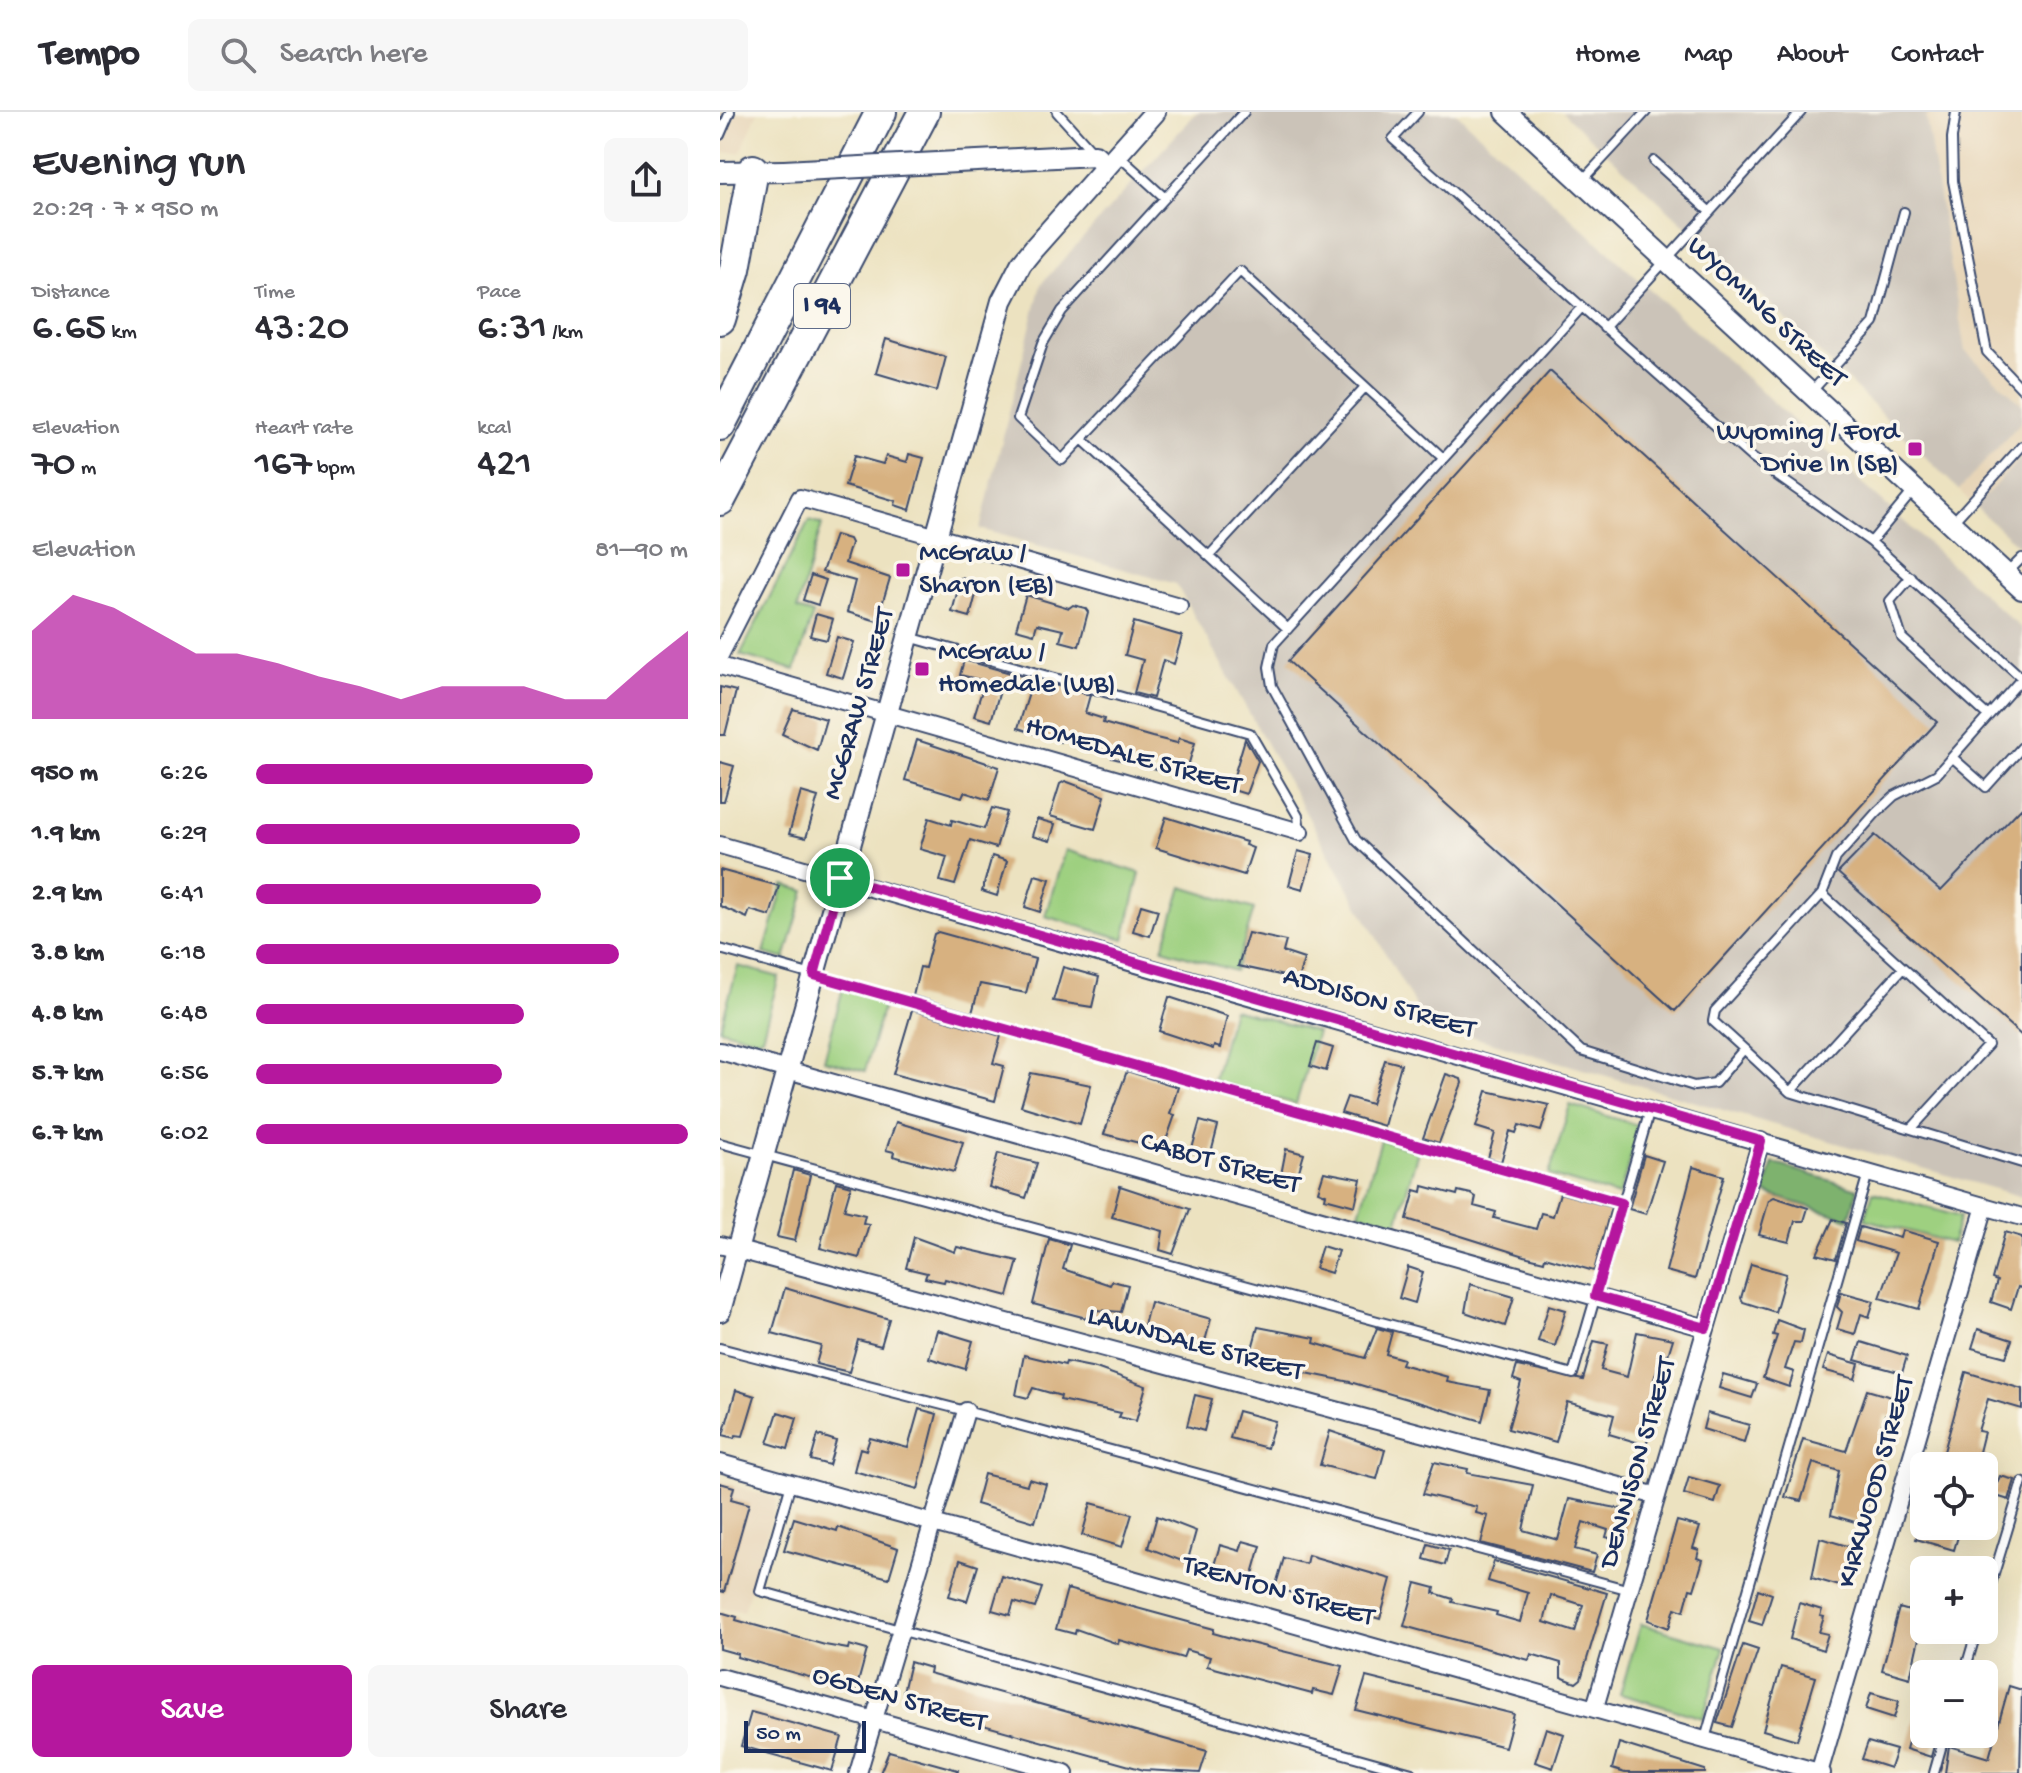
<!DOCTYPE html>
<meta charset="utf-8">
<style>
:root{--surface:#fff;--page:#f7f7f7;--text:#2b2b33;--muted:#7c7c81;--line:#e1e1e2;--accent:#b5179e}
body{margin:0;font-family:"Gochi Hand",sans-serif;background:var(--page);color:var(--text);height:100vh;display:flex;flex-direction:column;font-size:30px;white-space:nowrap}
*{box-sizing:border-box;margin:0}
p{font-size:26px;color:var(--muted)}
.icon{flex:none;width:44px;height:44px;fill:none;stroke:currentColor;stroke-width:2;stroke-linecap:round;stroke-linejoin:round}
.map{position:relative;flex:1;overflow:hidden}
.panel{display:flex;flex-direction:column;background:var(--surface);width:720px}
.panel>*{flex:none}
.tools{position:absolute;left:1190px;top:1340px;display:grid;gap:16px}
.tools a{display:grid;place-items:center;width:88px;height:88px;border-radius:12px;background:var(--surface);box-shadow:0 8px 32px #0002;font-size:40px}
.scale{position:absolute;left:24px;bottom:20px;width:122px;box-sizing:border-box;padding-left:8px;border:4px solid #1b2f5e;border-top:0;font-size:22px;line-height:28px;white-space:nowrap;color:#1b2f5e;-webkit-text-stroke:6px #fbf7ec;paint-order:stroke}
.pin{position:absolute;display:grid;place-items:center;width:68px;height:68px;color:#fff;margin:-34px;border:4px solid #fff;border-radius:50%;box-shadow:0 2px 8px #0007}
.round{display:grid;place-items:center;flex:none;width:84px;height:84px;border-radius:12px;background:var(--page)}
.summary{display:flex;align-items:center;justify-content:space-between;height:136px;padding:0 32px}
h1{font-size:44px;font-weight:600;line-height:60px}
.stats{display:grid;grid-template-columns:repeat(3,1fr);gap:12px;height:136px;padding:8px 32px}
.stats div{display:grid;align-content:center}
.stats b{font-size:40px;font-weight:600}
.stats small{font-size:22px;font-weight:400}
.stats p{font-size:22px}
.chart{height:224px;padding:16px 32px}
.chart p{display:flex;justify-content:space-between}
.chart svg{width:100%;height:144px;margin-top:8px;fill:var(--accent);opacity:.7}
.cta{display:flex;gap:16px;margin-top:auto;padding:16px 32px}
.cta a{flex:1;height:92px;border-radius:12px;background:var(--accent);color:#fff;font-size:32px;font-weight:600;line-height:92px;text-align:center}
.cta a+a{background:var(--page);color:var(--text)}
ul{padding:0 32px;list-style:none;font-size:26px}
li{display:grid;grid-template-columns:128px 96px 1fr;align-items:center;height:60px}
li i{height:20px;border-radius:10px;background:var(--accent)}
header{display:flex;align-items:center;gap:48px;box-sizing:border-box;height:112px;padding:0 40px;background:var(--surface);border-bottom:2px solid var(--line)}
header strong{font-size:38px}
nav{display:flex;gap:44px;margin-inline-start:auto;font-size:28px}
.search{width:560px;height:72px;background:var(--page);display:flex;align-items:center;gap:20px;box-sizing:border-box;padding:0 28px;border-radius:12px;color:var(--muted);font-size:30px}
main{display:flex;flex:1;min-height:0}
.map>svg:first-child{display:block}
.built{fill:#e7d5b8}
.industrial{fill:#cbc3b8}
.green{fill:#9ed080;stroke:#5c806f;stroke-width:2}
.forest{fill:#7eb26e;stroke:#4c7066;stroke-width:2}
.building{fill:#d7b180;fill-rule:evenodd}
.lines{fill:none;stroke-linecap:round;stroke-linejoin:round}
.service-casing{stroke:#3a4a6d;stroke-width:12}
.minor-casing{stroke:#3a4a6d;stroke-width:20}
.tertiary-casing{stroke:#3a4a6d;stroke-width:24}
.motorway-casing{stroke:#3a4a6d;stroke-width:34}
.service{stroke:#fff;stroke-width:8}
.minor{stroke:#fff;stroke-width:16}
.tertiary{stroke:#fff;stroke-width:20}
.motorway{stroke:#fff;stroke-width:30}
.tertiary-bridge-casing{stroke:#3a4a6d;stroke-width:24;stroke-linecap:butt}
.tertiary-bridge{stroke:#fff;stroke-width:20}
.route-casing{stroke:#fff;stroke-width:16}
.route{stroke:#b5179e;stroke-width:10}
.poi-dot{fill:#b5179e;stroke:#fbf7ec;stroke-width:3}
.labels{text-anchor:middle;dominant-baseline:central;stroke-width:7;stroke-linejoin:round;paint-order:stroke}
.shield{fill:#fbf7ec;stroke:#5e6b89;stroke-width:2}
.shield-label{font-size:26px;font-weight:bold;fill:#1b2f5e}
.street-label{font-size:28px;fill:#1b2f5e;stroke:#fbf7ec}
.poi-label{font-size:28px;fill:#1b2f5e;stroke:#fbf7ec;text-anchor:start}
</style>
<header>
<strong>Tempo</strong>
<div class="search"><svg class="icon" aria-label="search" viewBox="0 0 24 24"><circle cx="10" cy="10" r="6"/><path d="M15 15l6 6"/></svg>Search here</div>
<nav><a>Home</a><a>Map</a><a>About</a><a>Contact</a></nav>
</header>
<main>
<section class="panel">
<div class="summary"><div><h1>Evening run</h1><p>20:29 · 7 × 950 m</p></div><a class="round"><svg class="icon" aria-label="share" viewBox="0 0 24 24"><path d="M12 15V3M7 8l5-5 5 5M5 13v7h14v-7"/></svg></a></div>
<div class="stats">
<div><p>Distance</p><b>6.65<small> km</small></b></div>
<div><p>Time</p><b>43:20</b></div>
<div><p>Pace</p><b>6:31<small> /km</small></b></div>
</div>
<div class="stats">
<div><p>Elevation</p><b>70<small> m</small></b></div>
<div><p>Heart rate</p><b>167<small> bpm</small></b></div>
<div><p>kcal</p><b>421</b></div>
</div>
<div class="chart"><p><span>Elevation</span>81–90 m</p>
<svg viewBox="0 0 160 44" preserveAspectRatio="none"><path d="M0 44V17L10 6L20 10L30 17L40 24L50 24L60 27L70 31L80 34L90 38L100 34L110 34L120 34L130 38L140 38L150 27L160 17V44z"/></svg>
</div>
<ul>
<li><b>950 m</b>6:26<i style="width:78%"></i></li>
<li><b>1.9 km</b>6:29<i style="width:75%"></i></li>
<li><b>2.9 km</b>6:41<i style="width:66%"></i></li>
<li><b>3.8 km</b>6:18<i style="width:84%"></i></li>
<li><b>4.8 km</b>6:48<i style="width:62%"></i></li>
<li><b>5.7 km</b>6:56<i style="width:57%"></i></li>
<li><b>6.7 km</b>6:02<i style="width:100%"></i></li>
</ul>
<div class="cta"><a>Save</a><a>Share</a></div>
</section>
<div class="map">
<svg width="1302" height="1661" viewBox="0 0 1302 1661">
<rect width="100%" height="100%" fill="#fbf7ec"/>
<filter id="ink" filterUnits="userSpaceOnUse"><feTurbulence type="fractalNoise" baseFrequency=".0125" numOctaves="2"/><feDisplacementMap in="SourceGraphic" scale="16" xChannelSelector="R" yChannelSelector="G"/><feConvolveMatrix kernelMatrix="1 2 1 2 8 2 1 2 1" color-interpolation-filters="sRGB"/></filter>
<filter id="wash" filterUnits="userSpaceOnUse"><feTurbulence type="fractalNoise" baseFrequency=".006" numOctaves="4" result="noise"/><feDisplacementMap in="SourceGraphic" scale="32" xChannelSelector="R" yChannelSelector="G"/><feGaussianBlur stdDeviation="1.8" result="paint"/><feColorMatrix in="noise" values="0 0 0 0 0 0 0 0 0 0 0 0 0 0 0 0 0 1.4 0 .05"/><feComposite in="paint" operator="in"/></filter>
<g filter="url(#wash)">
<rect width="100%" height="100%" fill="#ece2c0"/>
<path class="built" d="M0 0H38L21 40 0 41Z
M1211 0H1302V292L1245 239 1206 5Z
M1302 309V344L1255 395 1239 378Z
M0 1369 57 1387 24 1499 0 1496Z"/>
<path class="industrial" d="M477 0H735L1302 517V1085L705 911 456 472 260 417 321 172Z
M842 0H1211L1206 6 1245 239 1302 292V309L1239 378 1041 183Z
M1302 344V437L1255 395Z"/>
<path class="green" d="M89 408 102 412 77 497 93 502 75 558 20 543Z
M345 738 420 761 404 827 325 804Z
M64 773 85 779 65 847 44 841Z
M462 775 534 797 515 859 443 837Z
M18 854 59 865 42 925 37 927 0 917Z
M123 876 165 887 145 959 104 948Z
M513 897 597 920 576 992 493 969Z
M850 993 920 1014 899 1084 829 1063Z
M661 1028 698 1039 677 1112 639 1101Z
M1153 1080 1240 1105 1232 1131 1145 1107Z
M921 1512 1004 1536 983 1606 900 1582Z"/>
<path class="forest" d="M1053 1051 1138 1077 1129 1107 1044 1081Z"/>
<g id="blocks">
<path class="building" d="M166 227 226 245 217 279 156 261Z
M830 259 1217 610 955 899 568 549Z
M189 342 204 346 190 398 175 393 176 389 125 374 134 344 163 352 166 344 187 350Z
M115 423 129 427 131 431 125 451 170 466 157 509 127 500 135 469 102 460Z
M91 463 106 468 98 493 83 488Z
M241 466 259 471 250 505 232 500Z
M306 483 349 496 353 493 365 496 368 500 359 534 340 529 343 518 317 512 314 522 296 517Z
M96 502 113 507 107 528 90 524Z
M414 510 462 524 454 552 443 548 433 586 414 581 423 548 405 543Z
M117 525 134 530 123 566 106 561Z
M244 548 305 565 302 577 282 572 271 609 254 604 265 569 240 563Z
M331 572 370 583 365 601 384 607 383 611 432 625 457 631 459 626 475 631 465 664 392 646 393 641 348 627 341 626 340 630 298 616 310 578 328 583Z
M0 575 16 579 5 623H0Z
M73 597 106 607 97 638 62 622Z
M525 627 538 649 526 682 510 677Z
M197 628 279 655 269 688 244 680 242 685 185 668Z
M0 650 14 654 4 689H0Z
M345 669 385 684 375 717 330 704 340 672Z
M81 680 98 685 86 726 69 722Z
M1302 695V924L1118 761 1155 723 1221 779Z
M272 696 287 700 276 736 250 728 235 773 220 769 227 745 200 737 209 706 231 713 232 708 264 717Z
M446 705 526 730 525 733 533 736 524 763 436 736Z
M317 707 335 712 330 729 312 724Z
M578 739 593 743 583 777 569 773Z
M272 744 287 749 277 784 262 779Z
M0 758 59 774 50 804 30 798 27 806 0 794Z
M315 763 330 767 320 800 305 795Z
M421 793 438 798 430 824 413 819Z
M218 820 315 847 306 881 260 872 252 901 193 884 200 855 205 856 214 822Z
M528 821 566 829 563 840 584 847 578 867 518 854Z
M343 855 379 865 372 895 333 889Z
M449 885 507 904 500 936 494 934 493 937 439 919Z
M192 898 281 924 273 951 284 954 275 989 173 962Z
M597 931 613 936 606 959 590 954Z
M665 948 681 952 664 1014 621 1001 627 985 651 992Z
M407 959 458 975 450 1002 455 1003 443 1037 384 1022Z
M311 961 371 973 360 1012 301 994Z
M726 962 741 967 742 971 719 1031 703 1026Z
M767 979 829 993 821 1019 799 1013 796 1021 790 1019 781 1050 768 1046 775 1021 756 1015Z
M480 1009 498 1014 490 1045 471 1040Z
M176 1010 243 1030 234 1060 173 1044 174 1040 166 1038Z
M566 1037 584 1042 575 1072 560 1068Z
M278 1041 317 1051 306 1086 269 1075Z
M924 1043 943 1049 926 1102 909 1097Z
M973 1055 1004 1064 975 1167 946 1159Z
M73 1058 90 1063 75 1129 57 1125Z
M604 1060 641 1067 635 1094 605 1086 606 1082 598 1079Z
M116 1070 131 1074 124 1098 145 1103 143 1111 149 1112 139 1146 100 1136Z
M400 1074 470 1097 453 1142 440 1138 443 1119 392 1105Z
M703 1074 737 1083 738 1079 751 1082 756 1085 754 1094 776 1100 774 1106 816 1117 821 1101 833 1104 840 1081 891 1095 874 1159 825 1145 824 1149 808 1145 687 1107 695 1078 702 1080Z
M1054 1085 1088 1096 1084 1109H1075L1069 1130 1039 1123 1049 1088Z
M1113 1107 1126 1111 1116 1147 1097 1142Z
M1140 1115 1180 1126 1182 1118 1219 1129 1199 1197 1160 1186 1176 1141 1136 1129Z
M1285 1120 1302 1125V1176L1298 1175 1291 1197 1271 1190 1277 1169 1272 1167Z
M194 1125 235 1140 237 1135 298 1149 288 1184 225 1167 224 1170 205 1166 207 1161 186 1156Z
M329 1127 350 1133 343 1157 390 1173 392 1169 408 1173 401 1200 377 1198 374 1208 313 1192Z
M602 1134 618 1139 611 1161 595 1156Z
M1031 1152 1066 1162 1055 1200 1023 1190 1021 1186Z
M688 1155 703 1160 695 1191 679 1186Z
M750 1172 794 1185 785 1214 745 1200Z
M65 1176 169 1207 161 1234 138 1228 129 1260 96 1252 101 1234 52 1221Z
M1121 1180 1154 1189 1149 1205 1141 1202 1135 1222 1117 1217 1122 1200 1117 1195Z
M430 1190 491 1207 484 1233 481 1235 441 1222 440 1226 422 1221Z
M829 1193 846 1198 835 1234 818 1229Z
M1057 1208 1084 1218 1081 1231 1074 1230 1065 1257 1074 1260 1069 1275 1043 1266 1057 1224 1053 1223Z
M538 1215 595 1226 594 1231 645 1246 657 1216 672 1220 666 1242 683 1247 681 1252 728 1265 727 1270 770 1278 762 1309 630 1270 552 1254 553 1250 530 1244Z
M1258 1217 1292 1228 1286 1245 1252 1236Z
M217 1218 253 1229 245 1257 209 1246Z
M917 1220 953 1227 948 1243 942 1241 933 1271 944 1274 926 1333 889 1322 894 1303 847 1290 836 1330 788 1317 801 1270 793 1267 797 1254 863 1268 874 1229 888 1232 881 1258 907 1265Z
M1141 1230 1187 1244 1182 1261 1135 1248Z
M304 1243 345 1253 346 1250 376 1256 426 1274 416 1309 399 1305 401 1301 340 1288 341 1284 313 1276 308 1286 296 1283Z
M1108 1243 1139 1252 1135 1267 1103 1258Z
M1246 1260 1302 1277V1297L1268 1287 1258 1319 1264 1320 1259 1340 1265 1342 1261 1354H1220Z
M1003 1262 1037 1272 1032 1286 999 1276Z
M16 1278 35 1284 23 1324 16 1323 15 1326 3 1323Z
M1147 1278 1178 1287 1173 1305 1165 1303 1158 1329 1165 1331 1142 1412 1111 1403 1119 1359 1093 1351 1081 1389 1065 1385 1083 1327 1126 1339Z
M475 1283 492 1287 484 1319 467 1314Z
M199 1297 217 1302 198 1377 134 1359 140 1336 146 1338 150 1326 188 1336Z
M518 1299 555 1309 547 1336 510 1326Z
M58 1300 77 1306 68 1337 48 1331Z
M987 1301 1029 1313 1024 1330 983 1317Z
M610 1319 665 1338 657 1367 600 1353Z
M98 1323 116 1329 109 1353 91 1348Z
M714 1350 748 1357 747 1361 813 1373 803 1418 838 1428 849 1387 913 1399 904 1430 886 1425 888 1418 863 1410 855 1437 877 1443 872 1460 761 1431 768 1404 756 1401 757 1395 703 1382Z
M264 1362 307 1373 309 1367 326 1372 315 1410 256 1392Z
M1280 1364 1295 1368 1289 1388 1273 1383Z
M969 1365 1000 1374 995 1391 964 1382Z
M0 1371 14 1375 11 1387 29 1392 4 1480 0 1479Z
M371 1391 412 1402 402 1435 362 1423Z
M437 1404 476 1419 467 1451 428 1436Z
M74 1406 117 1419 118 1415 178 1436 169 1466 64 1438Z
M957 1409 980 1415 973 1436 979 1438 977 1446 983 1448 974 1478 970 1477 964 1499 955 1496 949 1516 928 1508Z
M1200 1414H1233L1231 1419 1239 1421 1234 1438 1196 1427Z
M1100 1426 1134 1436 1123 1475 1092 1466Z
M523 1429 541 1434 531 1469 492 1460 500 1433 520 1439Z
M708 1432 729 1438 725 1453 704 1447Z
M588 1443 671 1467 660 1507 555 1476 564 1446 586 1452Z
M240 1448 258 1454 247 1489 229 1484Z
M774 1449 887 1481 861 1567 856 1571 841 1565V1551L811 1542 809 1548 684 1514 696 1471 715 1476 714 1481 733 1487 732 1490 777 1500 776 1503 800 1510 808 1481 768 1469ZM831 1483 863 1493 855 1520 824 1510Z
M282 1464 322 1476 315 1496 294 1490 290 1503 272 1498Z
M347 1477 494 1517 493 1521 518 1528 623 1554 614 1583 593 1578 592 1582 487 1554 490 1545 466 1538 463 1546 399 1528 398 1532 356 1517 355 1522 336 1517Z
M1038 1477 1052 1482 1042 1513 1029 1509Z
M1079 1491 1102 1498 1100 1504 1104 1505 1099 1520 1108 1522 1103 1538 1070 1527Z
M1179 1496 1204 1503V1523L1200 1522 1190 1566 1162 1558Z
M0 1500 17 1505 16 1508 105 1533 128 1537 129 1533 147 1538 136 1578 17 1545 18 1542 0 1537Z
M1023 1533 1038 1538 1012 1615 997 1611Z
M190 1550 210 1556 209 1561 487 1639 480 1661 424 1658 206 1597 209 1588 183 1580Z
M1061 1555 1096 1565 1077 1628 1043 1618Z
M646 1565 794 1602 785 1635 636 1598Z
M1289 1574 1302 1578 1300 1661H1225L1229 1634 1269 1646Z
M1151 1581 1179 1589 1174 1606 1146 1597Z
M1200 1588 1204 1589V1622H1217L1211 1645 1186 1637Z
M31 1600 122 1625 112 1659 21 1634Z
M826 1616 844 1622 833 1656 815 1650Z
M1148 1630 1176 1638 1170 1656 1142 1647Z
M899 1631 985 1658V1661H905L892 1657Z
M169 1639 238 1658 237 1661H160Z"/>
</g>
</g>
<g filter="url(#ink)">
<use href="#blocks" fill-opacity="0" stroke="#3a4a6d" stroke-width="2"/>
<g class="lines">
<g class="service-casing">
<path id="service" d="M337 0 372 39
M698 0 673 27 862 195
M1236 0 1232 26 1233 69 1267 240 1302 277
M0 23 10 0
M398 43 445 86 524 0
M934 49 990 100
M862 69 926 0
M445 86 342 199 323 231 298 306 342 348 520 159 723 346
M884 216 1081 0
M1091 280 1154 211 1184 100
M362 327 568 517
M1194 378 1151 430 1032 346 862 195 554 532 549 555 552 574 636 728 861 939 974 974 995 971 1024 937 993 909 995 899 1102 782 1116 746 1156 701 1174 684 1217 662 1302 566
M1232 411 1302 334
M1151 430 1302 566
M489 444 645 275
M1286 462 1302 446
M1191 465 1170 489 1182 526 1268 604
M189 525 530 621 578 704 580 719
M1232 645 1266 675 1302 635
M1102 782 1268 933 1193 1015
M0 837 902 1091
M1024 937 1070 980 1302 1051
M1070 980 1183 856
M0 1031 853 1262 930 998
M0 1236 246 1299 910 1478
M71 1371 40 1479 692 1661
M1264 1495 1302 1370
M1244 1562 1257 1518
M985 1627 1148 1061
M1214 1661 1225 1622"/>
</g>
<g class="minor-casing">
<path id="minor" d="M0 543 80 386 459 494
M0 554 580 720
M0 733 1302 1105
M0 939 986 1216
M0 1133 937 1384
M0 1351 1102 1661
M0 1565 345 1661
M875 1595 1041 1029
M138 1661 246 1299
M1099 1661 1265 1094"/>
</g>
<g class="tertiary-casing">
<path id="tertiary" d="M786 0 1302 477
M237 50 375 43 387 54
M0 60 64 59
M0 1199 282 189 301 152 314 136 435 0"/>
</g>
<g class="motorway-casing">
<path id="motorway" d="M0 207 15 157 33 58
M0 313 161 0
M0 388 204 0"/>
</g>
<use href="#service" class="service"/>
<use href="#minor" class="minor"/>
<use href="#tertiary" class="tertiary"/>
<use href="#motorway" class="motorway"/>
<g class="tertiary-bridge-casing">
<path id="tertiary-bridge" d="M64 59 237 50"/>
</g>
<use href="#tertiary-bridge" class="tertiary-bridge"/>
</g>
</g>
<g class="lines" filter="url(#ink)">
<g class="route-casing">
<path id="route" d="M120 766 1041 1029 986 1216 875 1184 902 1091 94 863Z"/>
</g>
<use href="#route" class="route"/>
</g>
<g class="poi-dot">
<rect x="1187" y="329" width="16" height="16" rx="4"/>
<rect x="175" y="450" width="16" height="16" rx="4"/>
<rect x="194" y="549" width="16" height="16" rx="4"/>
</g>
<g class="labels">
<rect class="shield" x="74" y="172" width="56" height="44" rx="6"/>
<g class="shield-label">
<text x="102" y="194">I 94</text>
</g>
<g class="street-label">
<text transform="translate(1046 201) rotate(43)">WYOMING STREET</text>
<text transform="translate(140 592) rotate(-74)">MCGRAW STREET</text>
<text transform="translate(413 645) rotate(16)">HOMEDALE STREET</text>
<text transform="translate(659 892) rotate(16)">ADDISON STREET</text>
<text transform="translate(500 1052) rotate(16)">CABOT STREET</text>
<text transform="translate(475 1233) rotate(15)">LAWNDALE STREET</text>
<text transform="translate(919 1351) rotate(-74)">DENNISON STREET</text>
<text transform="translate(1157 1370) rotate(-74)">KIRKWOOD STREET</text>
<text transform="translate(558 1480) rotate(16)">TRENTON STREET</text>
<text transform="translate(179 1588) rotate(16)">OGDEN STREET</text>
</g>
<g class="poi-label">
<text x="1179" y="321" text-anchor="end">Wyoming / Ford<tspan x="1179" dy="32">Drive In (SB)</tspan></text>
<text x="199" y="442">McGraw /<tspan x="199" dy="32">Sharon (EB)</tspan></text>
<text x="218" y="541">McGraw /<tspan x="218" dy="32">Homedale (WB)</tspan></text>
</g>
</g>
</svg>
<div class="tools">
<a><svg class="icon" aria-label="locate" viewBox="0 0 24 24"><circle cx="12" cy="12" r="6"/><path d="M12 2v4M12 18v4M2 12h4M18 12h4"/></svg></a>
<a>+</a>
<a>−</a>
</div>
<div class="scale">50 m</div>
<div class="pin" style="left:120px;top:766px;background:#1e9e55"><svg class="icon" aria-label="arrive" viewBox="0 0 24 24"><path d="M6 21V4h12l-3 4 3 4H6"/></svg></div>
</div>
</main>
